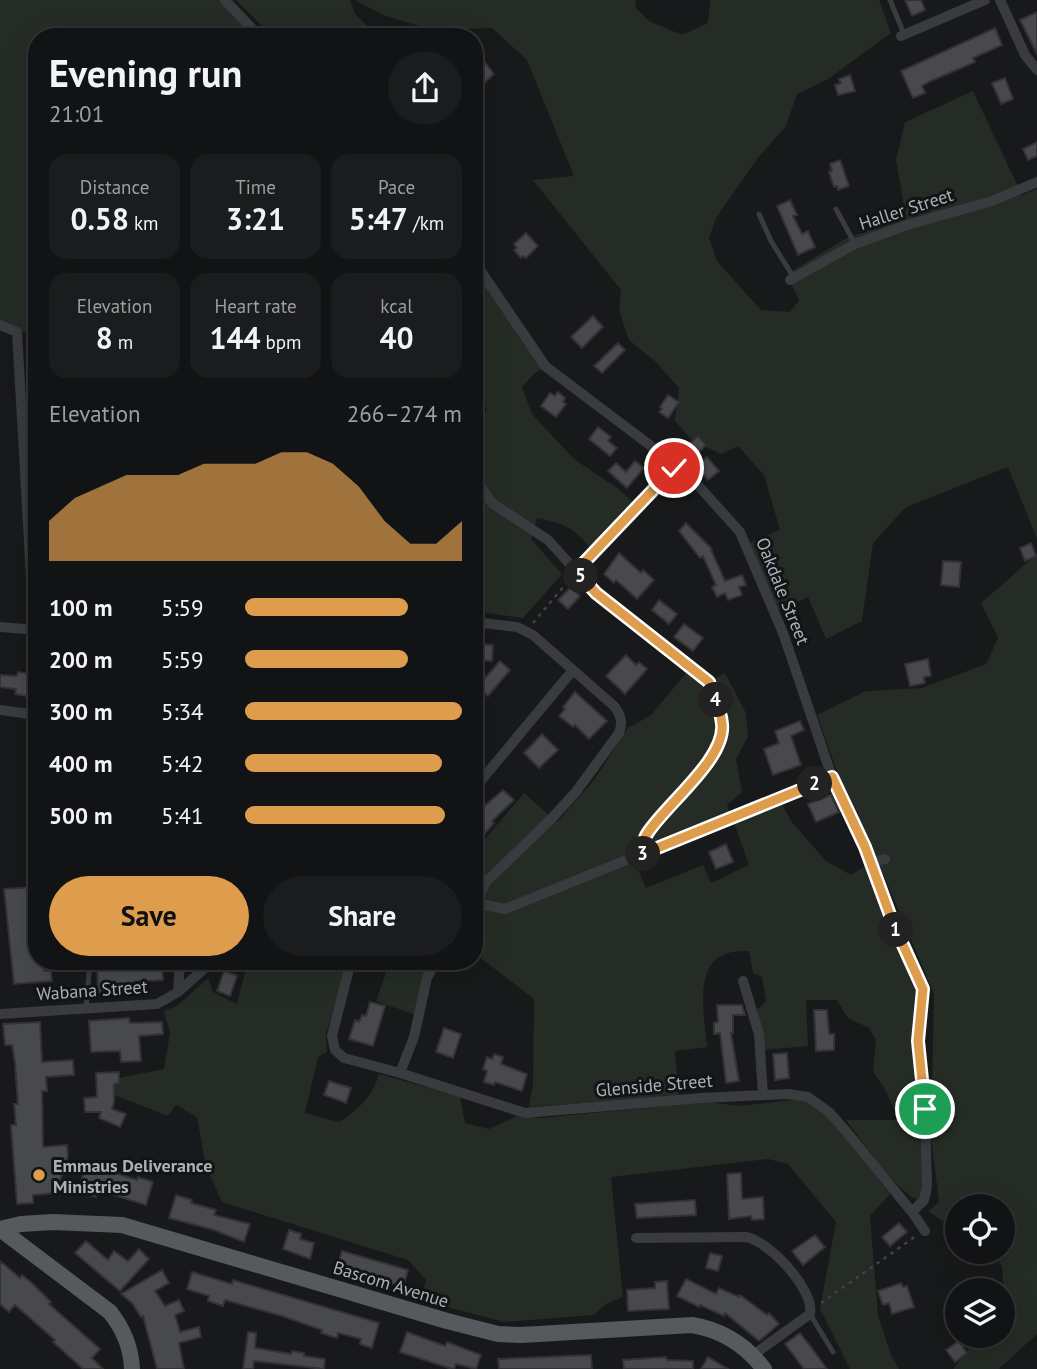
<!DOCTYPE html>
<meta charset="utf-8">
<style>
:root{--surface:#121314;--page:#1b1c1d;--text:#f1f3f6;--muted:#9c9ea0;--line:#313234;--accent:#de9c4d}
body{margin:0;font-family:"PT Sans",sans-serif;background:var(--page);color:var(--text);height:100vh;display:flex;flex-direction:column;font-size:26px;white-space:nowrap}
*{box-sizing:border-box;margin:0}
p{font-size:23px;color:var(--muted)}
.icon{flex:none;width:38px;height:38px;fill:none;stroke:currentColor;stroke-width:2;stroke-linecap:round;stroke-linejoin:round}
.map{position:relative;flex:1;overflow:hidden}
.side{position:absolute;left:28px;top:28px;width:455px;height:942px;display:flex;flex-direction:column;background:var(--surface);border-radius:28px;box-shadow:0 7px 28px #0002,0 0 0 2px var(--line)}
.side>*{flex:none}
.buttons{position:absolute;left:945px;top:1194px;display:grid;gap:14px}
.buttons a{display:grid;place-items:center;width:70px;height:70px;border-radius:50%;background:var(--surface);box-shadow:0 7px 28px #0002,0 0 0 2px var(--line);font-size:35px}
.pin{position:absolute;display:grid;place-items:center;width:60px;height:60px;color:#fff;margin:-30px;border:4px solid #fff;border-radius:50%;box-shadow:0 2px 7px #0007}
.km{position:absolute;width:35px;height:35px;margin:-18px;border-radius:50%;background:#222;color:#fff;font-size:19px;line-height:35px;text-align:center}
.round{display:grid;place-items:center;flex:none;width:74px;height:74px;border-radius:37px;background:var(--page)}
.summary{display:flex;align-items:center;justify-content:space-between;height:119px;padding:0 21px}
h1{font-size:38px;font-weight:700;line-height:52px}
.figures{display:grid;grid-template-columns:repeat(3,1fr);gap:10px;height:119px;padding:7px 21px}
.figures div{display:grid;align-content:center;border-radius:18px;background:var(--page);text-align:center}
.figures b{font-size:30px;font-weight:700}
.figures small{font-size:19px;font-weight:400}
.figures p{font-size:19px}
.chart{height:196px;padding:14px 21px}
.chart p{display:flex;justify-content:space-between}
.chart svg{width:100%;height:126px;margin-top:7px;fill:var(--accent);opacity:.7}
.primary-button{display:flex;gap:14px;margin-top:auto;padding:14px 21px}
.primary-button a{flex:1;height:80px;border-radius:42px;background:var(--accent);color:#111;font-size:28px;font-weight:700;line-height:80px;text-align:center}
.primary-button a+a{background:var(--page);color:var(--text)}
ul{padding:0 21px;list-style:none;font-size:23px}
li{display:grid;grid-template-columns:112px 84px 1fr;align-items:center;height:52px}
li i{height:18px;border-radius:9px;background:var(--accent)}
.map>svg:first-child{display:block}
.green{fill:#252c25}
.building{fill:#48494c;stroke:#333336;stroke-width:2}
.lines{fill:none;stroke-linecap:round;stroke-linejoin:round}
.path{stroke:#404246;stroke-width:2.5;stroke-dasharray:3.5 5;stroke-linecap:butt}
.lane{stroke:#3a3b3f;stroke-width:5}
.street{stroke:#3a3b3f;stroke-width:10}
.primary{stroke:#56595d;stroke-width:16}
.route-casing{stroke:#fff;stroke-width:14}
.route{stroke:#de9c4d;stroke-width:9}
.poi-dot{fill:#de9c4d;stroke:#131415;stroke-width:2.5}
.labels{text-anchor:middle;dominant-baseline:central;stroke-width:6;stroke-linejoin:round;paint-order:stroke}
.street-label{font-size:18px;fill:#acb1b8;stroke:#131415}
.poi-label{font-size:18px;font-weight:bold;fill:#acb1b8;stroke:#131415;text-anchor:start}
</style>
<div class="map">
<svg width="1037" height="1369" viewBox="0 0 1037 1369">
<rect width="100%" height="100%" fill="#18191a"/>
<path class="green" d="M0 0H224L259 37H37V336L0 325Z
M236 0H350L355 14 379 37H273Z
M355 0H636L635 7 649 21 682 35 708 23 710 0H879L891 33 828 79 797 94 786 126 757 159 716 218 709 238 717 261 761 310 790 312 799 300 787 274 845 239 906 217 896 160 905 122 973 91 1022 195 1037 189V539L1008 467 906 507 873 543 862 621 826 639 808 597 777 611 749 543 780 530 764 475 738 446 721 454 692 440 675 421 679 388 656 362 629 340 619 311 621 290 533 180 574 176 527 60 492 28 433 30 383 15Z
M474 253 550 363 534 374 522 387 532 414 574 459 617 488 634 503 591 548C573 528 564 523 537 518L531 539 562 574 523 618 474 611V424L487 411 474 377Z
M1037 554V1334L999 1369H953L980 1335H1003V1309L1005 1306 1002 1267 994 1251H1003V1206H957V1231L928 1211 939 1202 931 1137 934 994 870 843 838 774 817 715 866 691 922 688 986 664 998 638 981 603Z
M691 667 709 682 725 673 746 713 748 737 736 759 742 792 727 805 730 814 631 854 646 888 703 865 711 883 749 865 734 823 781 803 792 822 826 861 851 875 867 865 898 949 921 991 925 1188 919 1200C901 1197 859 1137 846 1120H899L884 1087 873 1072 876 1040 869 1028 848 1018 837 1000H806L808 1046 762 1050 763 1032 757 1010 766 1001 762 977 753 973 749 951C740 951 730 951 721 956 694 970 705 1023 707 1047L675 1051 679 1096 529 1107 533 1083 534 999 474 953V852L524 793 557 822 594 780 628 728 651 715Z
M248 961H349L326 1034 327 1052 318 1057 305 1113 339 1122C358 1110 373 1096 379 1074L460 1097 465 1123 489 1129 517 1116 540 1118 707 1102 740 1106 800 1099 816 1106 832 1120 890 1194 870 1216 878 1316 891 1355 899 1369H850L820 1309 836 1222 788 1164 768 1159 611 1177 623 1297 606 1304 594 1315 504 1322 421 1300 426 1280 408 1260 222 1202 206 1167 197 1117 176 1105 168 1116 107 1092 109 1080 164 1069 170 1033 164 1011 177 1006 208 978 213 992 237 1004Z
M390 961H431L416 1015 376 1001Z"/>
<path class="building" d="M905 0H921L925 10 912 16Z
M1037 12V54L1020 20Z
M995 28 1002 45 973 58 975 62 931 81 922 86 925 93 913 98 901 71Z
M484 61 494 74 481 86 474 78V70Z
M850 75 855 91 838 95 835 85 841 83 839 79Z
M1005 78 1013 99 1001 104 992 83Z
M1037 142V156L1028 160 1023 149Z
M840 160 849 186 838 190 837 186 834 187 829 172 832 171 830 164Z
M790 200 797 215 793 216 802 234 808 231 815 247 798 255 777 206Z
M526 233 538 246 526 258 523 256 521 258 514 250 517 248 514 244Z
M593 316 603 327 582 348 571 337Z
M618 343 625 350 602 373 594 366Z
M558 392 565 398 563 402 566 404 556 417 541 406 550 393 555 396Z
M668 395 679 402 668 418 659 412 662 409 660 407Z
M598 427 611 437 608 441 617 448 610 456 589 439Z
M698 436 706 445 696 455 687 446Z
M707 457 719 471 708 480 696 466Z
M635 461 644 468 627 488 608 471 616 463 626 472Z
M686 523 712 549 711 550 725 581 742 575 746 585 739 587 742 595 728 600 725 593 717 597 712 587 716 585 703 556 700 558 679 531Z
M1031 543 1036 556 1025 561 1020 548Z
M619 553 641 573 643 570 654 580 637 599 616 580 614 583 604 574Z
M943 561 961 562 959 587 941 585Z
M571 587 580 596 568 609 558 600Z
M659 600 677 614 669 624 652 610Z
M684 624 703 638 693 651 674 637Z
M480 644 493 645 492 661 478 660Z
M626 655 636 665 639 662 647 669 625 694 606 676Z
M928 659 931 676 924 677 925 683 910 686 905 664Z
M500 661 510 670 488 696 477 687Z
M18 672 30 674 27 696 15 694 16 689 0 687V675L17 676Z
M575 692 607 721 589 739 575 725 573 727 559 716 565 709 563 707Z
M800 721 804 730 791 736 801 765 773 775 764 749 779 743 775 731Z
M542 734 558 750 539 768 524 753Z
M503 790 514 800 492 821 494 823 474 846V815Z
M831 795 839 812 816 822 808 804Z
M726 844 733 862 716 869 709 852Z
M34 887 37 961H43L44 971H51L52 981 14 984 4 889Z
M97 961H162L163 980 133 982V991L98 992Z
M224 971 237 976 230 996 217 991Z
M370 1002 385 1006 373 1046 349 1039 355 1020 359 1022 362 1015 366 1016Z
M717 1005H742L745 1015H733V1033H731L739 1081 726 1083 720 1033 714 1034V1023L718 1022Z
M814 1010H827L829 1034H834V1050L816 1051Z
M129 1018 130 1023 162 1022 163 1034 139 1036 141 1061 121 1062 120 1051 91 1052 89 1021Z
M40 1022 42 1062 73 1060 74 1075 46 1077 47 1091H42L43 1147 67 1145 68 1156 56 1193 33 1195V1203L17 1204 11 1125H16L14 1104H18L15 1063 12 1045H5L3 1024Z
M444 1028 461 1034 453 1058 436 1052Z
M787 1053 789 1078 775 1080 773 1054Z
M494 1054 503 1057 501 1064 527 1074 522 1091 495 1082 494 1085 484 1082 487 1071 483 1069 487 1057 492 1059Z
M119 1072V1083L114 1084V1102L112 1109 126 1114 120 1127 99 1118 101 1112H85L84 1098 97 1097 96 1073Z
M329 1081 351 1088 346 1103 324 1095Z
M86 1164 137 1180 138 1177 153 1182 146 1205 98 1190 96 1197 78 1192Z
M741 1173 742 1199 763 1197 764 1219 752 1220 751 1216 729 1219 727 1174Z
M176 1195 192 1200 191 1203 216 1210 214 1215 250 1224 244 1242 214 1230 169 1218Z
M695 1200 696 1215 637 1218 635 1204Z
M899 1223 907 1232 890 1246 882 1237Z
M289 1230 301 1234 300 1239 314 1243 310 1259 283 1249Z
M815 1235 825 1247 803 1265 792 1251Z
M86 1241 108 1260 114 1251 128 1261 139 1249 149 1259 120 1291 75 1253Z
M342 1251 408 1270 403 1287 337 1267Z
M710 1253 722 1256 718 1271 706 1268Z
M0 1261 20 1278 22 1275 33 1284 51 1302 49 1304 100 1349 92 1358 103 1369H83L53 1342 55 1340 15 1305 9 1312 0 1304Z
M162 1270 169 1283 155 1291 165 1306 179 1300 184 1311 175 1315 180 1332 199 1327 201 1337 179 1343 184 1369H157L143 1316 141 1317 132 1303 121 1294Z
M192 1272 232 1284 233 1280 379 1323 372 1348 360 1344 361 1339 338 1333 337 1338 321 1333 322 1330 282 1316 225 1300 223 1306 208 1301 209 1296 187 1289Z
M686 1279 716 1294 719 1288 739 1297 740 1295 767 1315 769 1313 779 1324 759 1341 725 1313 724 1316 700 1305 699 1307 677 1296Z
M667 1281 669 1309 628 1311 627 1290 655 1288V1282Z
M901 1283 903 1287 907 1286 914 1307 892 1314 889 1303 883 1305 878 1291Z
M248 1332 256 1333 255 1348 291 1354 292 1351 304 1353V1356L325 1359 324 1369 254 1361 253 1369H243Z
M407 1332 445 1346 447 1342 481 1355 476 1369 456 1364 454 1369H452L400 1352Z
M800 1333 811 1347 827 1369H804L785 1344Z
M959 1341 967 1353 955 1362 946 1350Z
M591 1355 592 1369H499L498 1359Z
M666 1357 667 1360 693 1361V1369H624L623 1360Z
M708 1357 728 1369H701Z"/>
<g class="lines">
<path class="path" d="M585 562 669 473
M533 623 569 580
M821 1303 916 1236"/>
<path class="lane" d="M890 0 904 34
M836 209 855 244
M759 214 771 241 794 278
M86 1009 90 961
M810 1314 833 1352"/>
<path class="street" d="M225 0 260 37
M1000 0 1025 55 1037 70
M901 36 985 0
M474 261 545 366 651 446 695 482 740 532 783 633 832 777 871 863
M790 280 855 244 907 225 992 201 1037 182
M0 325 17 332 34 629
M474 477 492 503 548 540 596 593 709 683C714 696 721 709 722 724 726 759 665 806 647 835 644 840 642 849 641 855
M474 622 517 627 533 635 614 706C621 715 623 722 619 733L575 793 552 818 486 882 474 904
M0 627 37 630
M0 710 37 715
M474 789 573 670
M885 859 871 863 893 923 923 989 918 1041 925 1109 927 1187 924 1200 912 1212
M475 903 505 909 832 777
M351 961 332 1036 335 1050 344 1058 400 1073 525 1113 701 1098 788 1094 808 1097 829 1112 845 1130 912 1212 925 1231
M743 981 759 1034 763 1095
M178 992 180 961
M0 1014 157 1004 178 992 213 961
M400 1073 414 1037 427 978 436 961
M636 1238 746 1237C769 1241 815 1290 810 1314L753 1355"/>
<path class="primary" d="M0 1229 21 1224 53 1222 122 1225 447 1321 498 1334 521 1335 692 1325C722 1330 745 1344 764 1369
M0 1229 110 1312C124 1330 131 1347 132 1369"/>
</g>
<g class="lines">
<g class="route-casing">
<path id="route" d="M674 468 576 571 596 593 709 682C714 696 721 709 722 724 726 759 665 805 647 834 643 840 642 849 640 855L832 777 865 847 893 923 923 989 918 1041 925 1109"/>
</g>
<use href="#route" class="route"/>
</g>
<circle class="poi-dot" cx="39" cy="1175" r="7"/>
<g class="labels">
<g class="street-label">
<text transform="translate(906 209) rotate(-18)">Haller Street</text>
<text transform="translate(783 591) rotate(68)">Oakdale Street</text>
<text transform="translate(92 990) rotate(-4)">Wabana Street</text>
<text transform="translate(654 1085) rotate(-5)">Glenside Street</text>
<text transform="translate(391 1284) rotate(17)">Bascom Avenue</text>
</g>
<g class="poi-label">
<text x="53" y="1165">Emmaus Deliverance<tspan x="53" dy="21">Ministries</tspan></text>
</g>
</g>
</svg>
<div class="buttons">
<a><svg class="icon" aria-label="locate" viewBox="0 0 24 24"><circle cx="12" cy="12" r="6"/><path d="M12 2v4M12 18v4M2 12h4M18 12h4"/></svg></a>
<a><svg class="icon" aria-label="layers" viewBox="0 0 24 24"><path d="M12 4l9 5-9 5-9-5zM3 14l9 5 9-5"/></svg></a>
</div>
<div class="pin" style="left:925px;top:1109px;background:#1e9e55"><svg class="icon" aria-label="arrive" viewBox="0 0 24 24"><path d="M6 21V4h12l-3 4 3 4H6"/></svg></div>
<div class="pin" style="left:674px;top:468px;background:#d93025"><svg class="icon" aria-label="check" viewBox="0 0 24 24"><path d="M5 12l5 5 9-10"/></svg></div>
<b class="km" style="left:896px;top:930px">1</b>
<b class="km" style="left:815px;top:784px">2</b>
<b class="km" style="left:643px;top:854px">3</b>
<b class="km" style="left:716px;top:700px">4</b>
<b class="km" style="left:581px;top:576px">5</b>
<section class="side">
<div class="summary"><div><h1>Evening run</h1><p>21:01</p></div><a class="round"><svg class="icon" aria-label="share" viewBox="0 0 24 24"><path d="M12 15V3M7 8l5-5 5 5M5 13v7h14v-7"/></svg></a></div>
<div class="figures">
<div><p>Distance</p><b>0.58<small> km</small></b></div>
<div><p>Time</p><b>3:21</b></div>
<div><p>Pace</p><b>5:47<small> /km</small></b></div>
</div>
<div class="figures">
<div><p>Elevation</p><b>8<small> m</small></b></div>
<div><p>Heart rate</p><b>144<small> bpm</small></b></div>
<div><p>kcal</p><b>40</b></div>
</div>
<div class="chart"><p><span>Elevation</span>266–274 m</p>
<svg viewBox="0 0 160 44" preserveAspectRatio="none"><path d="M0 44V30L10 22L20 18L30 14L40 14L50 14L60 10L70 10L80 10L90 6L100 6L110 10L120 18L130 30L140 38L150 38L160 30V44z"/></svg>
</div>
<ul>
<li><b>100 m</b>5:59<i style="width:75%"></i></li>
<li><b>200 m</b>5:59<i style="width:75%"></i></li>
<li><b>300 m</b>5:34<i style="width:100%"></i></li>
<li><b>400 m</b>5:42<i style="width:91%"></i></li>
<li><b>500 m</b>5:41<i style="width:92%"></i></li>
</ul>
<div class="primary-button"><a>Save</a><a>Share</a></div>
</section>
</div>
